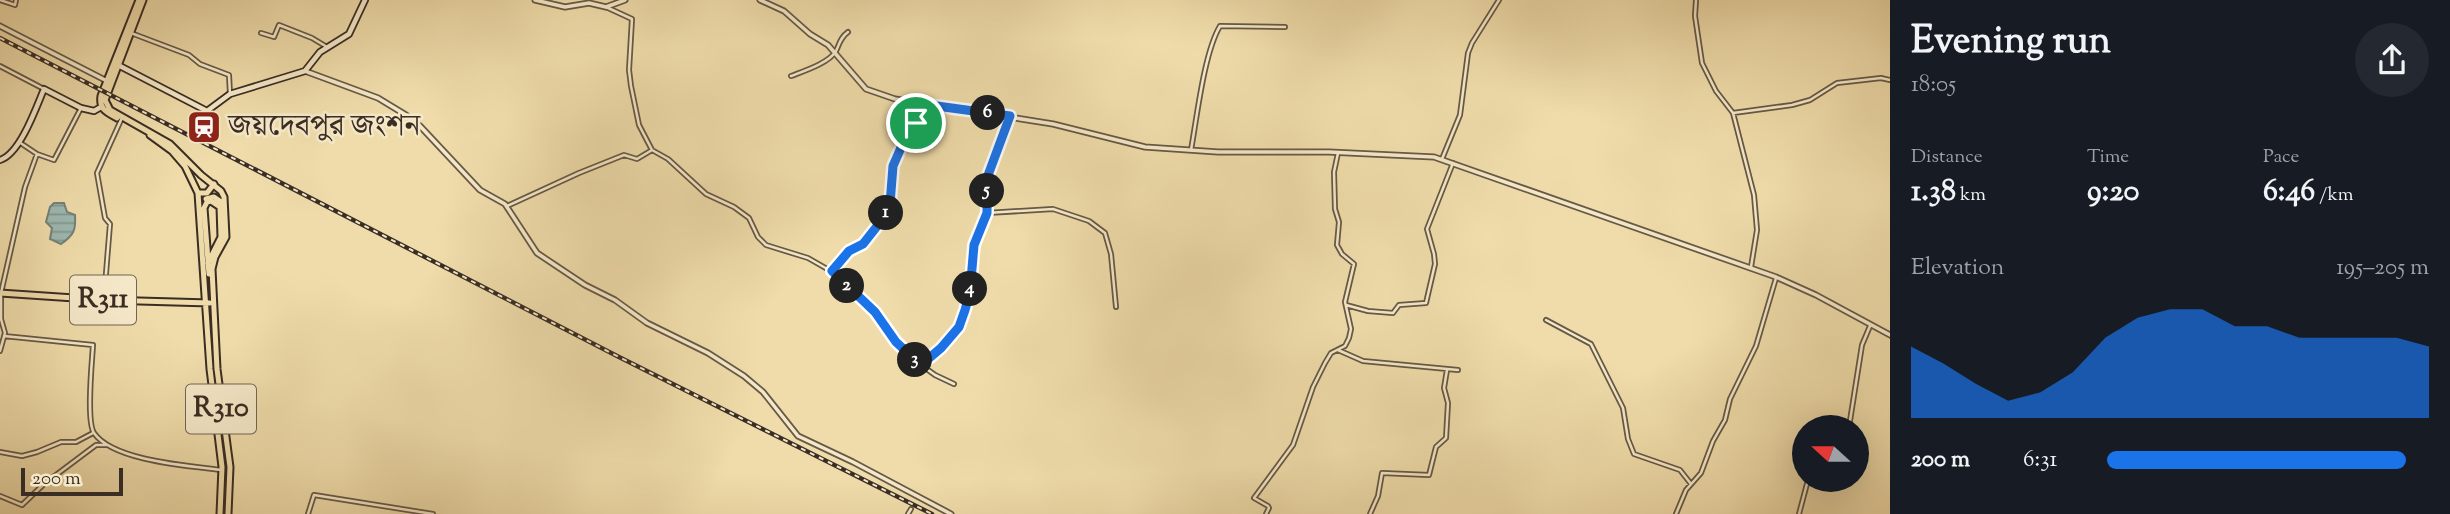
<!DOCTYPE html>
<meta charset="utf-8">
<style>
:root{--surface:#171b24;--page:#242831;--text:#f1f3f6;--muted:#9ea1a6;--accent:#1a73e8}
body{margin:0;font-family:"Sorts Mill Goudy","Noto Serif Bengali",serif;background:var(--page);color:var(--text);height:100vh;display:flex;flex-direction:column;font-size:26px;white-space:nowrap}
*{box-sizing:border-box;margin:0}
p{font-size:23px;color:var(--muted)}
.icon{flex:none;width:38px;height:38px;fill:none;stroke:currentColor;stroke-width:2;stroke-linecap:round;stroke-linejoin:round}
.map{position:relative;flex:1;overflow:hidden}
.panel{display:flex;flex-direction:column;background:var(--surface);width:560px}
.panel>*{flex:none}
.needle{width:46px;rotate:291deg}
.buttons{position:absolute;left:1792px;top:415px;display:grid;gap:14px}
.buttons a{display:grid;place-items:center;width:77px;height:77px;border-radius:50%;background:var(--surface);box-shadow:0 7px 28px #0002;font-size:35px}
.scale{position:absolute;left:21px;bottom:18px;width:102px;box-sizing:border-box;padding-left:7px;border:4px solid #392d24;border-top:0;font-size:19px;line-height:24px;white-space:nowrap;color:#392d24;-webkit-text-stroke:5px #f5e8c8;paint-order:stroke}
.pin{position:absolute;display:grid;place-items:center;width:60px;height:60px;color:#fff;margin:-30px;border:4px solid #fff;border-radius:50%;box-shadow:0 2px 7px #0007}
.km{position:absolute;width:35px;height:35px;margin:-18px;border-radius:50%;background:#222;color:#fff;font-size:19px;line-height:35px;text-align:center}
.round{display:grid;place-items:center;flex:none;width:74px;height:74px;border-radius:37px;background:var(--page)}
.headline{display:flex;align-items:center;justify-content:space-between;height:119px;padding:0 21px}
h1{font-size:38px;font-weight:700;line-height:52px}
.metrics{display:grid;grid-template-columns:repeat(3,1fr);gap:10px;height:119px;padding:7px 21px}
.metrics div{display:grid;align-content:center}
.metrics b{font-size:30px;font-weight:700}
.metrics small{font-size:19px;font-weight:400}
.metrics p{font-size:19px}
.chart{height:196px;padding:14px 21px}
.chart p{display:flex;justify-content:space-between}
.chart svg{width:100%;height:126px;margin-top:7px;fill:var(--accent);opacity:.7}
ul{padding:0 21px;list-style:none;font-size:23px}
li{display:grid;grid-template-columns:112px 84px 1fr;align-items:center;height:52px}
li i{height:18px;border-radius:9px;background:var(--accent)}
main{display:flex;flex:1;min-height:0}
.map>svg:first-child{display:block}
.water{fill:url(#water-rules);stroke:#758179;stroke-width:2}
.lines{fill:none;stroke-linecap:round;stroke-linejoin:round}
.minor-casing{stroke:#665946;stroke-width:6}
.tertiary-casing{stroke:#665946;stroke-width:7}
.secondary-casing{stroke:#392d24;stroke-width:8}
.primary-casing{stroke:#392d24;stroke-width:9}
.minor{stroke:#f5e8c8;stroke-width:2.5}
.tertiary{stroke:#f5e8c8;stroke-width:3.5}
.secondary{stroke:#f5e8c8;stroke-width:4.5}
.primary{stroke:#efdcaa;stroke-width:5}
.rail-casing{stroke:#392d24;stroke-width:4.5}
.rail{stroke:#f5e8c8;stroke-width:2;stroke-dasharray:5;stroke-linecap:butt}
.route-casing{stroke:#fff;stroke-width:14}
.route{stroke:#1a73e8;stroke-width:9}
.labels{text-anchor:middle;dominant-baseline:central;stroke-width:5;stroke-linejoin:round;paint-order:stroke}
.shield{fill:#f5e8c8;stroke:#716555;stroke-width:2}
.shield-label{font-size:28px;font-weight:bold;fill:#392d24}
.poi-label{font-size:30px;fill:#392d24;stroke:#f5e8c8;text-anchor:start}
</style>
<main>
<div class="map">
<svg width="1890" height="514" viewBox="0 0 1890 514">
<defs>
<pattern id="water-rules" width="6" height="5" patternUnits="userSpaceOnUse" patternTransform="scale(1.75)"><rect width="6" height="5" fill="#9db9b2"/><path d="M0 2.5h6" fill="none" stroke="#819791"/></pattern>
</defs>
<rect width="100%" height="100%" fill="#efdcaa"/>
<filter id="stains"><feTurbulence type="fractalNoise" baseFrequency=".00286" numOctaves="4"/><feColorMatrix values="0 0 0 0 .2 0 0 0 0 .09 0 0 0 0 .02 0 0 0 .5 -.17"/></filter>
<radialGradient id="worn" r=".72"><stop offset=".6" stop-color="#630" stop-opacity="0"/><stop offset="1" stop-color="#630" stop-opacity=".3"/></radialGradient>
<path class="water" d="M54 203H64L67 212 75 215C76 230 74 235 61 244L50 239 52 228 46 222 50 207Z"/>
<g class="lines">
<g class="minor-casing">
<path id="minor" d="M0 0 15 5 16 0
M1696 0 1695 16 1702 63 1716 91 1733 113 1754 195 1757 230 1751 267
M606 7 632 19 629 70 631 86 639 125 652 150 668 159 706 194 734 207 749 218 758 237 766 245 808 258 836 274 875 312 896 342 917 362 935 375 954 384
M131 33 189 55 200 64 229 75 230 94
M261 33 274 37 279 25 312 38 327 47
M0 66 44 89
M791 76C804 71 829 63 836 51 840 43 840 38 848 32
M1733 113 1792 105 1810 100 1837 83 1881 78 1890 80
M19 142 37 154 54 160 81 108
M1191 150C1197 117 1204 53 1220 26L1285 27
M1442 159 1460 115 1468 53 1472 43 1499 0
M507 206 579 173 624 155 637 159 652 150
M987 213 1053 209 1089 221 1105 233 1111 254 1116 307
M832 271 849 251 863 244 882 220 890 204 893 166 903 143 915 136 918 131 915 103
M104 298 110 224 105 218 97 173 121 120
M1346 305 1368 311 1393 313 1399 305 1426 303 1435 264 1434 254 1427 229 1453 163
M1546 320 1591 344 1623 408 1628 439 1634 454 1680 470 1691 484
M4 336 93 345C92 362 86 421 94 433 113 461 190 466 222 470
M1338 350 1363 361 1458 370
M0 351 5 333 1 319V293L25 187 37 154
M921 365 941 348 959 327 970 291 974 245 987 213V178L1009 117
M1828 427H1849L1862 345 1870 326
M0 452 22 456 37 452 61 442H76L93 433
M0 496 22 505 44 484 96 445H106
M308 514 314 495 433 514
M908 514 911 509
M1266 514 1269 508 1268 506 1254 498 1293 445 1313 387 1325 363 1331 353 1345 346 1349 338 1351 329 1345 302 1354 264 1342 254 1337 245 1339 222 1335 209 1334 172 1338 153
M1370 514 1378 496 1382 473 1429 475 1436 447 1446 438 1448 403 1444 388 1447 370
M1676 514 1686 490 1701 473 1713 441 1725 420 1730 399 1756 346 1776 278
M1799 514 1808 480"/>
</g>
<g class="tertiary-casing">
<path id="tertiary" d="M535 0 565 7 589 3 606 7 625 0
M760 0 784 11 810 34 828 45 866 89 895 99 1053 124 1145 147 1218 152H1329L1434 157 1776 277 1816 295 1890 335
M0 26 107 81
M305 71 378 98 406 115 420 126 480 190 505 204 537 253 585 285 615 300 647 323 708 353 744 376 763 392 798 436 853 462 951 514"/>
</g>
<g class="secondary-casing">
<path id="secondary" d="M116 64 207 111 230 94 305 71 320 52 349 34 365 0
M0 160C20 154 36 108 44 89L81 108 94 111 101 107"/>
</g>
<g class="primary-casing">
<path id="primary" d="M143 0 105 100 110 110 170 144 201 175 221 191 224 197 226 237 215 257 212 269 217 369 230 467 228 514
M117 118C106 112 99 109 101 96L139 0
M150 135 172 151 185 166 198 193 210 369 222 467 220 514
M198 193H207L214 184
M206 199 214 197 224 204
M208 263 221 237 220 207 211 201 207 202 204 208 209 274
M0 293 104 300 210 303"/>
</g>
<use href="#minor" class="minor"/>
<use href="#tertiary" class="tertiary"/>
<use href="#secondary" class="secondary"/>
<use href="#primary" class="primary"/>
<g class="rail-casing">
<path id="rail" d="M0 38 619 357 932 514"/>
</g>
<use href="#rail" class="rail"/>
</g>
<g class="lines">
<g class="route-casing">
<path id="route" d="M915 103 1010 116 987 178V213L974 245 970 292 965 310 959 327 941 348 921 365 896 342 875 312 832 271 849 251 863 244 882 220 890 204 893 166 903 143 915 136 918 131Z"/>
</g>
<use href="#route" class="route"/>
</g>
<defs>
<g id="station-square" transform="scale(1.75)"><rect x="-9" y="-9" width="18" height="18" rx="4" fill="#8f2418" stroke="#f5e8c8"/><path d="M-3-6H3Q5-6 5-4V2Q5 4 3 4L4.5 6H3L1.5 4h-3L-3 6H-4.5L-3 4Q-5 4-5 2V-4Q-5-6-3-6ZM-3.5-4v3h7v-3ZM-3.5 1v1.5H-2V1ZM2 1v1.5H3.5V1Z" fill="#fff"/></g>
</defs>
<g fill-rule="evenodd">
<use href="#station-square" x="204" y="127"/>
</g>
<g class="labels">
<g class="shield">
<rect x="70" y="275.5" width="66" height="49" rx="5"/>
<rect x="186" y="384.5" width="70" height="49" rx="5"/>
</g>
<g class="shield-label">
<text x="103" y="300">R311</text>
<text x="221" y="409">R310</text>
</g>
<g class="poi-label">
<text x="228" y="127">জয়দেবপুর জংশন</text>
</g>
</g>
<rect width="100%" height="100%" filter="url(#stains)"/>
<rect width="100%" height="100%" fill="url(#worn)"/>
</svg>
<div class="buttons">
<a><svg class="needle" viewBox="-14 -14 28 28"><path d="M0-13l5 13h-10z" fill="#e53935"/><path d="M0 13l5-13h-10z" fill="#9ea1a6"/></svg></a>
</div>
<div class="scale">200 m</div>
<div class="pin" style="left:916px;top:123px;background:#1e9e55"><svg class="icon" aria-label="arrive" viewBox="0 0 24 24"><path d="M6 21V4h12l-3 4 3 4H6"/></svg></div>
<b class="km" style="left:886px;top:213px">1</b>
<b class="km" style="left:847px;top:286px">2</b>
<b class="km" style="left:915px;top:360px">3</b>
<b class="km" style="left:970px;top:289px">4</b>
<b class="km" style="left:987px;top:191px">5</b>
<b class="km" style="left:988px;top:113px">6</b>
</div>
<section class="panel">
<div class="headline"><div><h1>Evening run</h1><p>18:05</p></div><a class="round"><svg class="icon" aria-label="share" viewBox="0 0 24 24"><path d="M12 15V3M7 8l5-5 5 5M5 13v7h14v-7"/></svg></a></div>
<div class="metrics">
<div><p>Distance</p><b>1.38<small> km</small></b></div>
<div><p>Time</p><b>9:20</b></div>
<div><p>Pace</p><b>6:46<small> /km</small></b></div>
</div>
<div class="chart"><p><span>Elevation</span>195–205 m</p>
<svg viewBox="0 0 160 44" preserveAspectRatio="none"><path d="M0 44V19L10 25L20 32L30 38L40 35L50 28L60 16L70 9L80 6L90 6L100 12L110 12L120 16L130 16L140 16L150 16L160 19V44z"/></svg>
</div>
<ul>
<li><b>200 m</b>6:31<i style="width:93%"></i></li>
</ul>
</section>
</main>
